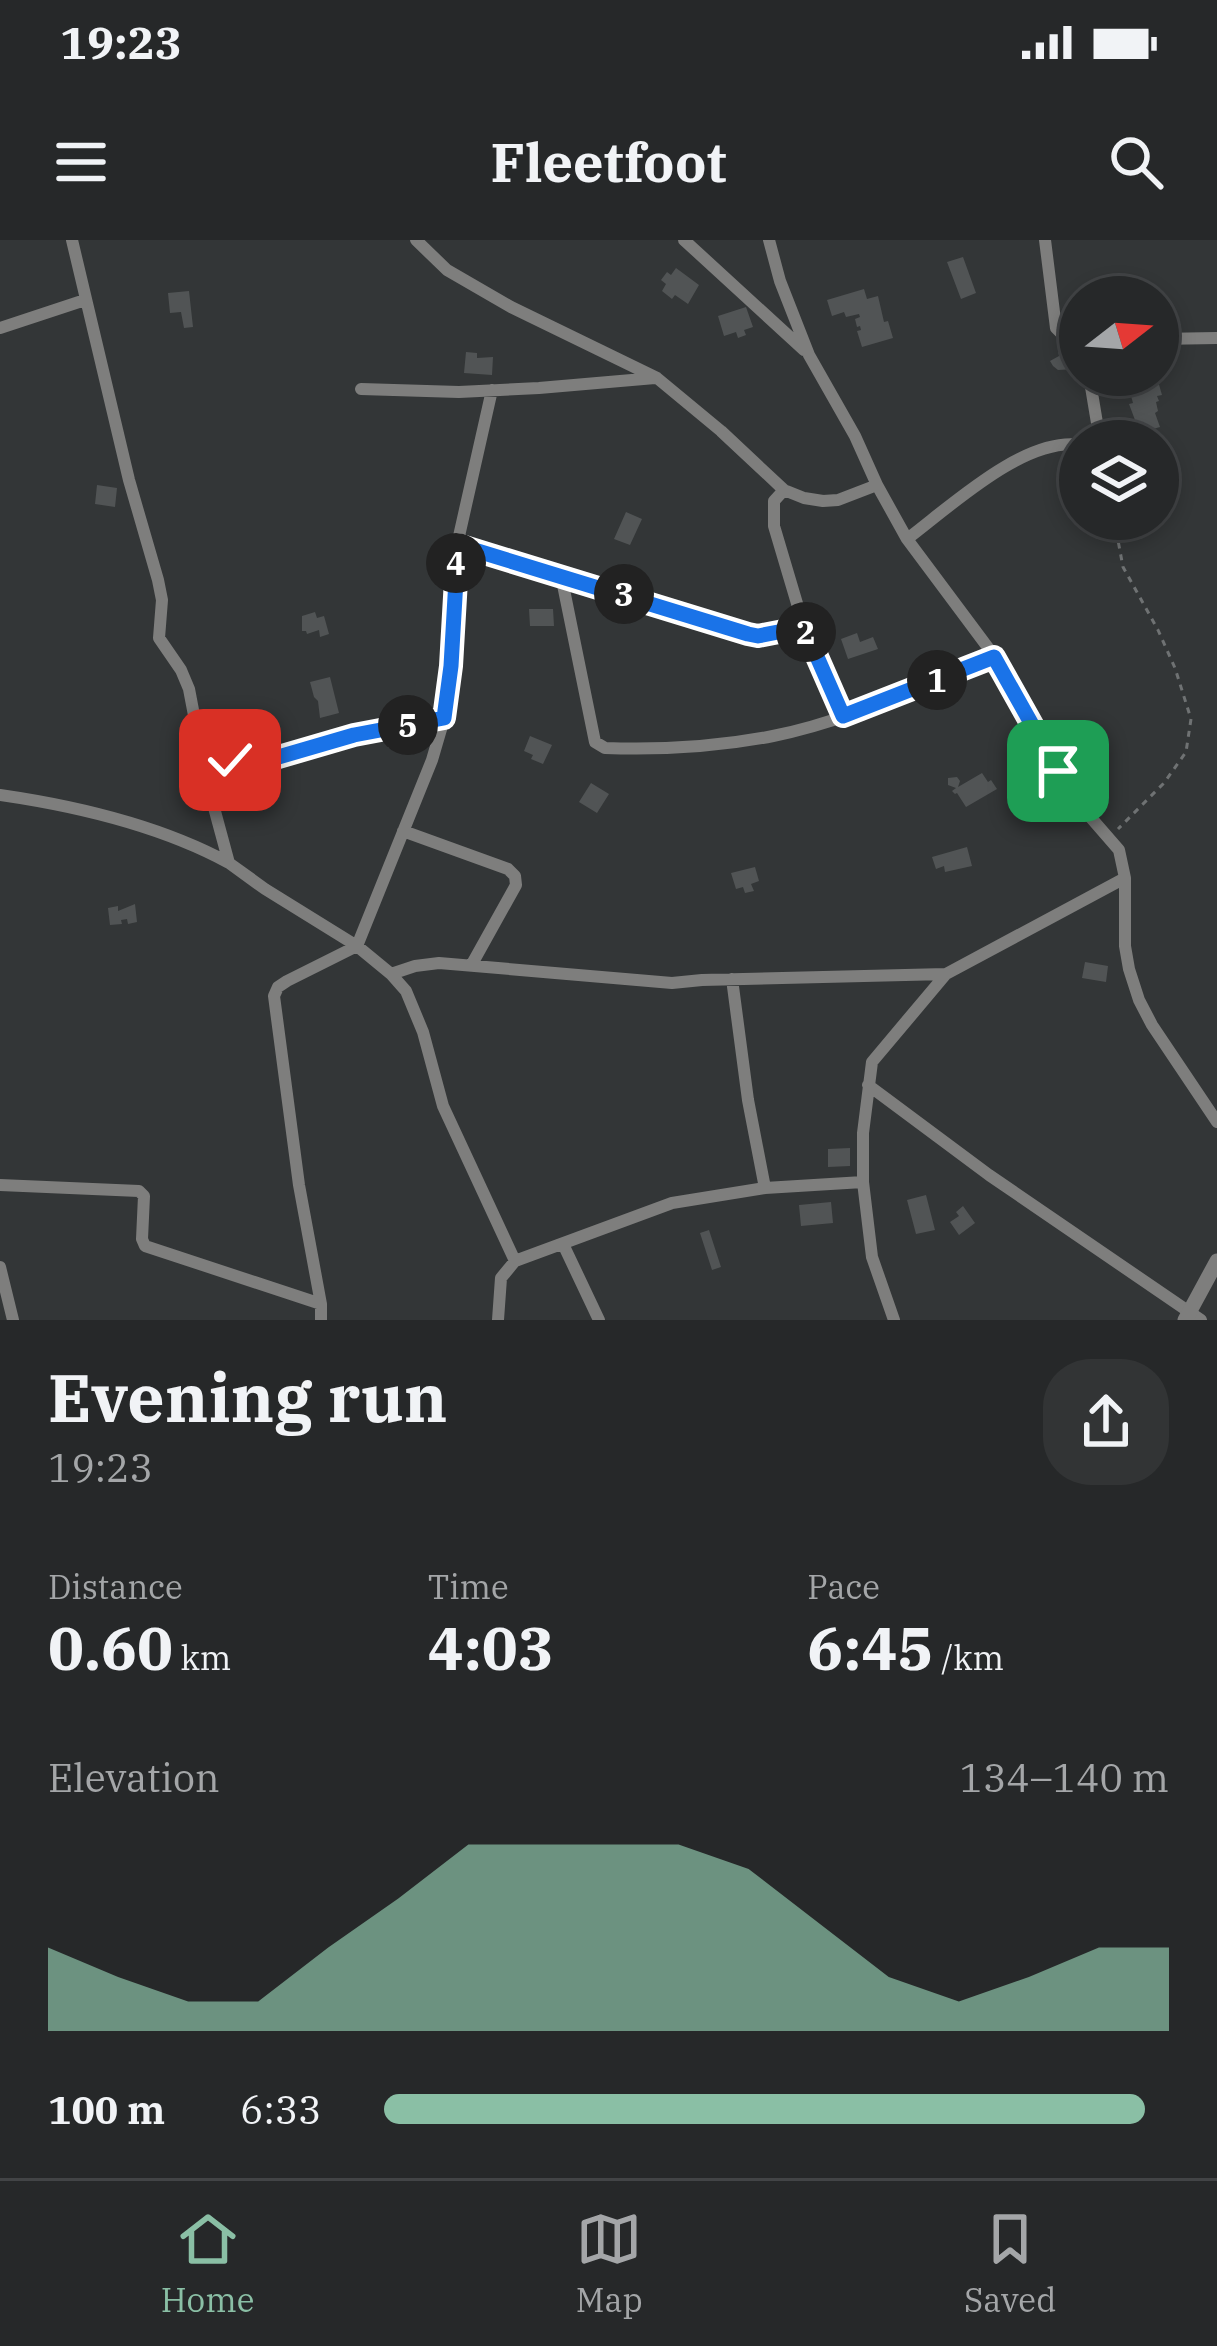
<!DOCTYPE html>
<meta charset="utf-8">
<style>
:root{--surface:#262829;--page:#323435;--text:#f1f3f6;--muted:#a4a6a8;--line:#424446;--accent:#8abfa5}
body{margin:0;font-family:"IBM Plex Serif",serif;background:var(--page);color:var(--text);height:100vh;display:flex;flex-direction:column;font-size:45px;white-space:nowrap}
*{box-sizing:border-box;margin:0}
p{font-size:39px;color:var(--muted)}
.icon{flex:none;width:66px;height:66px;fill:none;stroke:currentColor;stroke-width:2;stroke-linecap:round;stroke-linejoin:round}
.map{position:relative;height:1080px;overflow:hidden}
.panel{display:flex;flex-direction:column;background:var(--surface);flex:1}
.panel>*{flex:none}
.needle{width:78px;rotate:73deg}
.fabs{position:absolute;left:1059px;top:36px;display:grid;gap:24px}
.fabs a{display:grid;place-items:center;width:120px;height:120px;border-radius:50%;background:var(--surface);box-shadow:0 6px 18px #0003,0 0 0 3px var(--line);font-size:60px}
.pin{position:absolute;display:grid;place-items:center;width:102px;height:102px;color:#fff;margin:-51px;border-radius:24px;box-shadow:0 6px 18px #0006}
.km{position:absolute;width:60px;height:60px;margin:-30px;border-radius:50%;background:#222;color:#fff;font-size:33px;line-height:60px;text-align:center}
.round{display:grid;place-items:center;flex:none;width:126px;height:126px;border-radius:48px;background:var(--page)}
.headline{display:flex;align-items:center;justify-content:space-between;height:204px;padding:0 48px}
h1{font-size:66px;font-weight:800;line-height:90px}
.metrics{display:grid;grid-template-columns:repeat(3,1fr);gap:18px;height:204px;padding:12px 48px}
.metrics div{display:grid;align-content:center}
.metrics b{font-size:60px;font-weight:800}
.metrics small{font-size:33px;font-weight:400}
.metrics p{font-size:33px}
.chart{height:336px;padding:24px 48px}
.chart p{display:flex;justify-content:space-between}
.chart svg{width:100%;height:216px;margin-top:12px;fill:var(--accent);opacity:.7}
ul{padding:0 48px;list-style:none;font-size:39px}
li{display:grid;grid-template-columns:192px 144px 1fr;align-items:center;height:90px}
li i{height:30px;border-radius:15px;background:var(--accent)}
.status{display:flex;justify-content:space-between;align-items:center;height:84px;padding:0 60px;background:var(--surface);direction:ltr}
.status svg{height:33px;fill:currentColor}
header{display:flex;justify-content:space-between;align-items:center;height:156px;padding:0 48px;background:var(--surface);font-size:54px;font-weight:800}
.dock{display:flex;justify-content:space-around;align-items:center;height:168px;border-top:3px solid var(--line);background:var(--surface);font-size:33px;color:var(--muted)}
.dock a{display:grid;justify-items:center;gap:6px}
.dock .selected{color:var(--accent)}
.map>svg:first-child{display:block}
.building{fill:#515455}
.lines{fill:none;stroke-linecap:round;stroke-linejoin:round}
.path{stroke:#6f7273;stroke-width:3;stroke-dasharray:6 6;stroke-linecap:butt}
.minor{stroke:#7e7e7d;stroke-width:12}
.tertiary{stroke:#7e7e7d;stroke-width:15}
.route-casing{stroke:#fff;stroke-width:24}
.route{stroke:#1a73e8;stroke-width:15}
</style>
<div class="status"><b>19:23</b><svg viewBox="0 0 49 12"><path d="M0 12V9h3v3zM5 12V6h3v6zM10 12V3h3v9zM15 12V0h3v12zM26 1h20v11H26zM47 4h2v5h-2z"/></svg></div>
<header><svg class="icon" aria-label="menu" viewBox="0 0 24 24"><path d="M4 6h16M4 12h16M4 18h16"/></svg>Fleetfoot<svg class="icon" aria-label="search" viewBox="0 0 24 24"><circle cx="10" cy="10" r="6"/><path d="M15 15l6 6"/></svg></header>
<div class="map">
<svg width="1217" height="1080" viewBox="0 0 1217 1080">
<rect width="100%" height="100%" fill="#333637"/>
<path class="building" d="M963 17 976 53 961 59 947 22Z
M676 28 699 45 688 64 675 55 672 59 662 51 666 44 661 40 667 32 671 35Z
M864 49 867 59 878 56 884 82 888 81 893 98 862 107 857 91 861 90 860 86 857 87 855 79 860 77 859 74 846 77 844 72 832 76 827 60Z
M189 51 193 87 184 88 181 72 170 73 168 53Z
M746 67 753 87 744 90 746 95 738 98 736 92 724 96 718 76Z
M1058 111H1070V116L1076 120V129L1058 130 1053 126 1050 121 1059 116Z
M466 112 477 113V118L493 117 492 135 464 133Z
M1158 141 1162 155 1157 156 1159 161 1156 162 1158 171 1155 173 1160 187 1153 189 1154 192 1141 196 1129 164 1133 163 1129 149 1145 142 1146 144Z
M97 245 117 248 115 267 95 264Z
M626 272 642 279 630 305 614 299Z
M529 369H553L554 386H530Z
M315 372 317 378 324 376 329 394 320 397 319 390 307 394 306 391H302V376Z
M857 393 860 402 873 397 878 409 848 419 841 399Z
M330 437 339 473 320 478 318 461 314 457 310 442Z
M414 493 417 512 407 513 406 505 388 508 386 497Z
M530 496 552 505 543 524 531 519 533 515 524 511Z
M982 533 988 542 991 540 997 549 966 567 957 553 955 554 952 551 956 548 948 545V538L957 537 960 541 958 547Z
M591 543 609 554 597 573 579 562Z
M967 607 972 626 945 632 944 626 936 629 932 617Z
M755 627 759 641 751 644 754 651 745 653 743 647 736 649 731 633Z
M135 664 137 682 128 684 127 679 121 680 122 684 110 685 108 668 118 666V671Z
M1085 722 1108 726 1106 742 1082 738Z
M850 908V926L828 927V909Z
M926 955 935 990 916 994 907 960Z
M831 962 833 983 801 986 799 965Z
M963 966 975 983 959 995 950 982 959 976 956 972Z
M709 990 721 1027 712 1030 700 993Z"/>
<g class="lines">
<path class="path" d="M1114 279 1123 327 1158 390 1175 428 1191 479 1186 512 1164 543 1118 589"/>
<path class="minor" d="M72 0 129 240 158 340 162 360 159 398 181 430 189 449 206 538 229 623 265 649 357 706 391 734 406 751 423 792 443 866 515 1021 672 963 765 948 863 942
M416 0 447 30 511 67 657 138 721 191 784 250 804 258 823 261 838 260 877 245
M684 0 804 110
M769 0 780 41 809 115 855 196 877 245 907 299 995 417 1079 564 1119 610 1125 638V706L1129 729 1139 760 1152 785 1217 882
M1045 0 1056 88 1067 99 1080 100
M0 88 85 60
M1158 99 1217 98
M1089 135 1100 201
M361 149 459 152 539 148 655 138
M784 250 774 261V286L804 387 843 476
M907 299C951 266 1024 197 1080 205
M457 305 748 394 758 396 804 387
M561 335 595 502 605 508C661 510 717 507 773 496 849 481 922 445 995 417
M201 513 243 523H258L354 495 444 479
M0 555C76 566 161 586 229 623
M403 591 508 629 515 636 516 645 472 724
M391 734 415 726 439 723 672 743 702 740 946 734
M732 739 748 860 765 948
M868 845 989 935 1201 1080
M0 945 139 951 144 956 142 999 145 1006 321 1064
M563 1004 599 1080
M0 1027 13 1080
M321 1080V1064L299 945 274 756 278 747 287 741 357 706 432 520 444 479 451 426 457 305 492 150
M498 1080 501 1038 515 1021
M894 1080 872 1017 863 942V893L872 822 946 734 1125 638"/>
<path class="tertiary" d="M1185 1080 1217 1021"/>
</g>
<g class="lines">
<g class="route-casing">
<path id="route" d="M230 520 258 523 354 495 444 478 451 426 458 305 748 394 758 396 804 387 843 476 994 417 1058 531"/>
</g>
<use href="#route" class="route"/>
</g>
</svg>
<div class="fabs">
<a><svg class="needle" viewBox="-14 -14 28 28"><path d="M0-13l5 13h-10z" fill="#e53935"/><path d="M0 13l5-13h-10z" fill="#a4a6a8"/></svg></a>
<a><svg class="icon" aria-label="layers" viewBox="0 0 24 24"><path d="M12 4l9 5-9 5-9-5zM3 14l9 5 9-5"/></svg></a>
</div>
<div class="pin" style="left:1058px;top:531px;background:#1e9e55"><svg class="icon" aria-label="arrive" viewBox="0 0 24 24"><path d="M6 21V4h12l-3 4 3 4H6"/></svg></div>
<div class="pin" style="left:230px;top:520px;background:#d93025"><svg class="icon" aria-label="check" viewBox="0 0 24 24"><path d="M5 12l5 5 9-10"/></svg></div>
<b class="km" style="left:937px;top:440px">1</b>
<b class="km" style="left:806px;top:392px">2</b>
<b class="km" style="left:624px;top:354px">3</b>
<b class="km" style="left:456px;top:323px">4</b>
<b class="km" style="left:408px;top:485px">5</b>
</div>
<section class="panel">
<div class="headline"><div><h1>Evening run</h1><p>19:23</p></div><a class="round"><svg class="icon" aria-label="share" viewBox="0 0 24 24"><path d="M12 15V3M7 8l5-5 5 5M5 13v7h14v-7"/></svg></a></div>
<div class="metrics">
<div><p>Distance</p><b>0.60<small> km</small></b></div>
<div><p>Time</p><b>4:03</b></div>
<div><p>Pace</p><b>6:45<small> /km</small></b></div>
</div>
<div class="chart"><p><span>Elevation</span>134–140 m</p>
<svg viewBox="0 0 160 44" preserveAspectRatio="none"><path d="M0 44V27L10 33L20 38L30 38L40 27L50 17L60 6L70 6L80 6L90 6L100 11L110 22L120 33L130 38L140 33L150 27L160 27V44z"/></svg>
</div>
<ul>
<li><b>100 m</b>6:33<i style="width:97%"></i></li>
</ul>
</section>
<nav class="dock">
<a class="selected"><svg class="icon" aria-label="home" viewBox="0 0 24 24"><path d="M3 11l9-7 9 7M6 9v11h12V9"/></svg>Home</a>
<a><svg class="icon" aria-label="map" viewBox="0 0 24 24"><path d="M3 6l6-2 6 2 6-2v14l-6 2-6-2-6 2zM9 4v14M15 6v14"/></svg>Map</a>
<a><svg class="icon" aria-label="saved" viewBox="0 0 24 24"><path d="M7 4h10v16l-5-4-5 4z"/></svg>Saved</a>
</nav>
